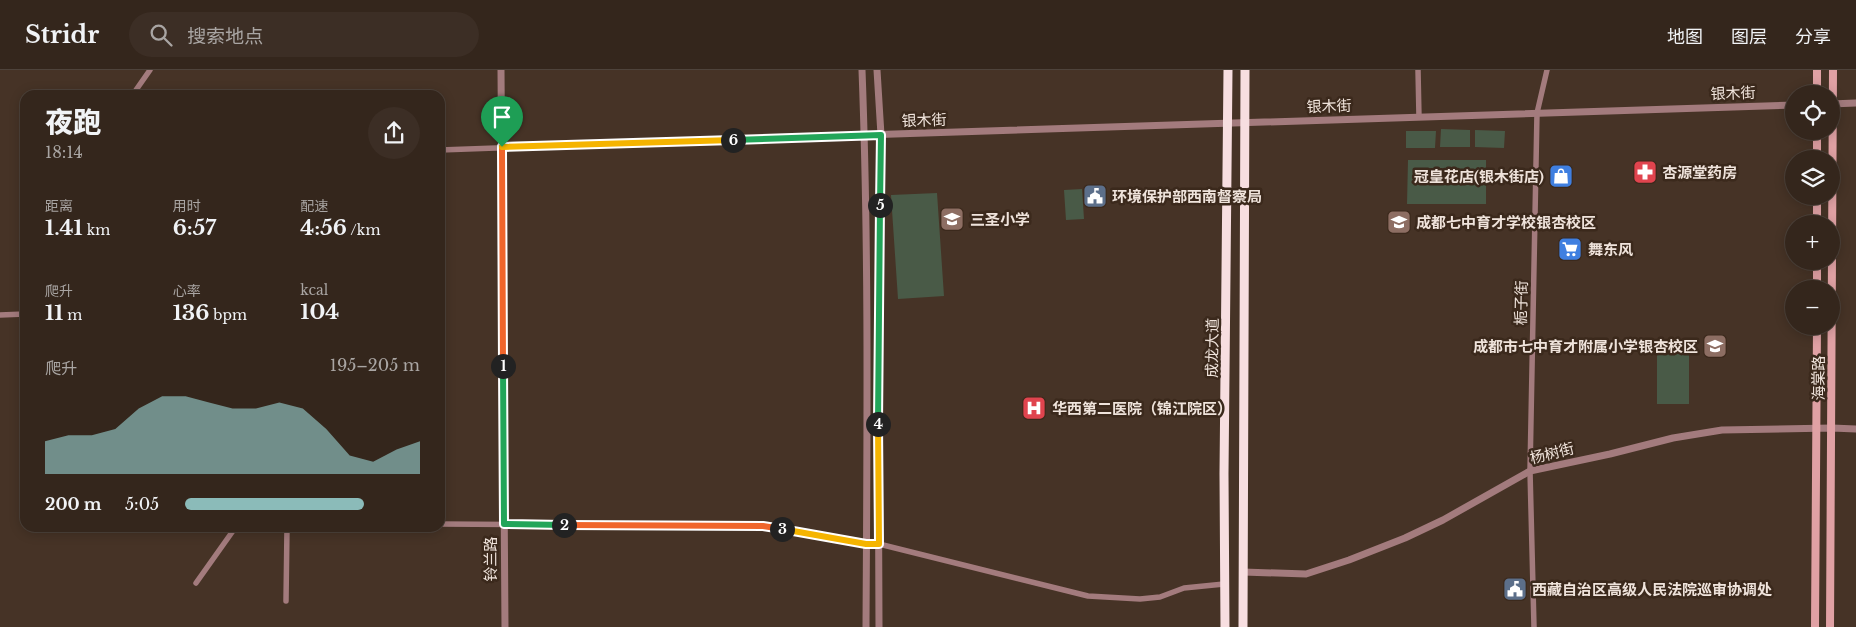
<!DOCTYPE html>
<html lang="zh">
<meta charset="utf-8">
<style>
:root{--surface:#34261c;--page:#3c2e25;--text:#f1f3f6;--muted:#a9a5a3;--line:#4e433b;--accent:#8bbbb9}
body{margin:0;font-family:"Libre Baskerville","Noto Sans SC",serif;background:var(--page);color:var(--text);height:100vh;display:flex;flex-direction:column;font-size:19px;white-space:nowrap}
*{box-sizing:border-box;margin:0}
p{font-size:16px;color:var(--muted)}
.icon{flex:none;width:28px;height:28px;fill:none;stroke:currentColor;stroke-width:2;stroke-linecap:round;stroke-linejoin:round}
.map{position:relative;flex:1;overflow:hidden}
.drawer{position:absolute;left:20px;top:20px;width:425px;height:442px;display:flex;flex-direction:column;background:var(--surface);border-radius:15px;box-shadow:0 2px 12px #0003,0 0 0 1px var(--line)}
.drawer>*{flex:none}
.fabs{position:absolute;left:1785px;top:15px;display:grid;gap:10px}
.fabs a{display:grid;place-items:center;width:55px;height:55px;border-radius:50%;background:var(--surface);box-shadow:0 2px 12px #0003,0 0 0 1px var(--line);font-size:25px}
.pin{position:absolute;display:grid;place-items:center;width:42px;height:42px;color:#fff;margin:-51px -21px;border-radius:50% 50% 50% 0;rotate:-45deg;box-shadow:0 0 5px #0007}
.pin .icon{rotate:45deg}
.km{position:absolute;width:25px;height:25px;margin:-12px;border-radius:50%;background:#222;color:#fff;font-size:14px;line-height:25px;text-align:center}
.round{display:grid;place-items:center;flex:none;width:52px;height:52px;border-radius:26px;background:var(--page)}
.summary{display:flex;align-items:center;justify-content:space-between;height:85px;padding:0 25px}
h1{font-size:28px;font-weight:800;line-height:38px}
.stats{display:grid;grid-template-columns:repeat(3,1fr);gap:8px;height:85px;padding:5px 25px}
.stats div{display:grid;align-content:center}
.stats b{font-size:21px;font-weight:800}
.stats small{font-size:14px;font-weight:400}
.stats p{font-size:14px}
.chart{height:140px;padding:10px 25px}
.chart p{display:flex;justify-content:space-between}
.chart svg{width:100%;height:90px;margin-top:5px;fill:var(--accent);opacity:.7}
ul{padding:0 25px;list-style:none;font-size:16px}
li{display:grid;grid-template-columns:80px 60px 1fr;align-items:center;height:38px}
li i{height:12px;border-radius:6px;background:var(--accent)}
header{display:flex;align-items:center;gap:30px;box-sizing:border-box;height:70px;padding:0 25px;background:var(--surface);border-bottom:1px solid var(--line)}
header strong{font-size:24px}
nav{display:flex;gap:28px;margin-inline-start:auto;font-size:18px}
.search{width:350px;height:45px;background:var(--page);display:flex;align-items:center;gap:12px;box-sizing:border-box;padding:0 18px;border-radius:28px;color:var(--muted);font-size:19px}
.map>svg:first-child{display:block}
.pitch{fill:#495a47}
.lines{fill:none;stroke-linecap:round;stroke-linejoin:round}
.minor{stroke:#a37b7d;stroke-width:5.5}
.tertiary{stroke:#a37b7d;stroke-width:7}
.secondary{stroke:#e0a1a4;stroke-width:8}
.trunk{stroke:#f7dee0;stroke-width:9}
.split-1-casing{stroke:#fff;stroke-width:10}
.split-2-casing{stroke:#fff;stroke-width:10}
.split-3-casing{stroke:#fff;stroke-width:10}
.split-4-casing{stroke:#fff;stroke-width:10}
.split-5-casing{stroke:#fff;stroke-width:10}
.split-6-casing{stroke:#fff;stroke-width:10}
.split-7-casing{stroke:#fff;stroke-width:10}
.split-1{stroke:#f0652b;stroke-width:6}
.split-2{stroke:#22a559;stroke-width:6}
.split-3{stroke:#f0652b;stroke-width:6}
.split-4{stroke:#f5b400;stroke-width:6}
.split-5{stroke:#22a559;stroke-width:6}
.split-6{stroke:#22a559;stroke-width:6}
.split-7{stroke:#f5b400;stroke-width:6}
.labels{text-anchor:middle;dominant-baseline:central;stroke-width:5;stroke-linejoin:round;paint-order:stroke}
.street-label{font-size:15px;fill:#efe3db;stroke:#3b291c}
.poi-label{font-size:15px;font-weight:bold;fill:#efe3db;stroke:#3b291c;text-anchor:start}
</style>
<header>
<strong>Stridr</strong>
<div class="search"><svg class="icon" aria-label="search" viewBox="0 0 24 24"><circle cx="10" cy="10" r="6"/><path d="M15 15l6 6"/></svg>搜索地点</div>
<nav><a>地图</a><a>图层</a><a>分享</a></nav>
</header>
<div class="map">
<svg width="1856" height="557" viewBox="0 0 1856 557">
<rect width="100%" height="100%" fill="#463326"/>
<path class="pitch" d="M1441 59 1470 60V77H1440Z
M1475 60 1505 61 1504 78 1475 77Z
M1406 61H1436L1435 78H1406Z
M1408 90H1486V134H1407Z
M1082 119 1084 149 1066 150 1064 120Z
M937 123 944 226 898 229 891 125Z
M1657 281H1689V334H1657Z"/>
<g class="lines">
<path class="minor" d="M1418 0 1419 47
M136 20 150 0
M440 80 864 65
M0 245 25 244
M440 454 763 456 866 474H879L1088 526 1140 529 1160 527 1184 518 1224 514
M196 513 235 458
M286 531 287 458
M1534 557 1530 401 1537 43 1547 0"/>
<path class="tertiary" d="M501 0 505 557
M862 0C869 186 867 371 866 557
M877 0 881 65 878 302 879 557
M1831 34 1856 33
M864 65 1794 35
M1243 502 1306 504 1349 490 1405 468 1443 450 1530 401 1610 384 1673 368 1722 360 1832 358 1856 359"/>
<path class="secondary" d="M1817 24V0
M1817 89V61
M1817 154V126
M1817 219V191
M1815 557 1817 256
M1830 557 1833 0"/>
<path class="trunk" d="M1225 557 1224 404 1228 0
M1243 557 1245 0"/>
</g>
<g class="lines">
<g class="split-1-casing">
<path id="split-1" d="M502 77 503 296"/>
</g>
<g class="split-2-casing">
<path id="split-2" d="M503 296 504 454 564 455"/>
</g>
<g class="split-3-casing">
<path id="split-3" d="M564 455 763 456 782 459"/>
</g>
<g class="split-4-casing">
<path id="split-4" d="M782 459 866 474H879L878 354"/>
</g>
<g class="split-5-casing">
<path id="split-5" d="M878 354 880 135"/>
</g>
<g class="split-6-casing">
<path id="split-6" d="M733 70 881 65 880 135"/>
</g>
<g class="split-7-casing">
<path id="split-7" d="M502 77 733 70"/>
</g>
<use href="#split-1" class="split-1"/>
<use href="#split-2" class="split-2"/>
<use href="#split-3" class="split-3"/>
<use href="#split-4" class="split-4"/>
<use href="#split-5" class="split-5"/>
<use href="#split-6" class="split-6"/>
<use href="#split-7" class="split-7"/>
</g>
<defs>
<g id="pharmacy-square" transform="scale(1.25)"><rect x="-9" y="-9" width="18" height="18" rx="4" fill="#e0444e" stroke="#3b291c"/><path d="M-2-6h4v4h4v4h-4v4h-4v-4h-4v-4h4Z" fill="#fff"/></g>
<g id="shop-square" transform="scale(1.25)"><rect x="-9" y="-9" width="18" height="18" rx="4" fill="#3f7fe0" stroke="#3b291c"/><path d="M-5-2.5h2.3a2.7 3.5 0 0 1 5.4 0H5L5.5 6h-11ZM-1.5-2.5h3a1.5 2.3 0 0 0-3 0Z" fill="#fff"/></g>
<g id="civic-square" transform="scale(1.25)"><rect x="-9" y="-9" width="18" height="18" rx="4" fill="#5c6f8a" stroke="#3b291c"/><path d="M-.6-6.5H3V-4.5H.6V-3L4-1V1h2V6H-6V1h2V-1L-.6-3ZM-1.2 2.5V6h2.4V2.5Z" fill="#fff"/></g>
<g id="school-square" transform="scale(1.25)"><rect x="-9" y="-9" width="18" height="18" rx="4" fill="#8d6e63" stroke="#3b291c"/><path d="M0-5L7-2L0 1L-7-2ZM-4 1L0 2.5L4 1V4Q0 6-4 4Z" fill="#fff"/></g>
<g id="supermarket-square" transform="scale(1.25)"><rect x="-9" y="-9" width="18" height="18" rx="4" fill="#3f7fe0" stroke="#3b291c"/><path d="M-6-5.5h2.5l.6 2H6L4.5 2H-2.5L-4.4-4H-6ZM-1.5 3.2a1.3 1.3 0 1 0 .1 0ZM3 3.2a1.3 1.3 0 1 0 .1 0Z" fill="#fff"/></g>
<g id="hospital-square" transform="scale(1.25)"><rect x="-9" y="-9" width="18" height="18" rx="4" fill="#e0444e" stroke="#3b291c"/><path d="M-5-5h3v3.5h4V-5h3V5h-3V1.5h-4V5h-3Z" fill="#fff"/></g>
</defs>
<g fill-rule="evenodd">
<use href="#pharmacy-square" x="1645" y="102"/>
<use href="#shop-square" x="1561" y="106"/>
<use href="#civic-square" x="1095" y="126"/>
<use href="#school-square" x="952" y="149"/>
<use href="#school-square" x="1399" y="152"/>
<use href="#supermarket-square" x="1570" y="179"/>
<use href="#school-square" x="1715" y="276"/>
<use href="#hospital-square" x="1034" y="338"/>
<use href="#civic-square" x="1515" y="519"/>
</g>
<g class="labels">
<g class="street-label">
<text transform="translate(1733 23) rotate(-2)">银木街</text>
<text transform="translate(1329 36) rotate(-2)">银木街</text>
<text transform="translate(924 50) rotate(-2)">银木街</text>
<text transform="translate(1521 233) rotate(-89)">栀子街</text>
<text transform="translate(1212 278) rotate(-89)">成龙大道</text>
<text transform="translate(1818 308) rotate(-90)">海棠路</text>
<text transform="translate(1552 383) rotate(-14)">杨树街</text>
<text transform="translate(490 489) rotate(-90)">铃兰路</text>
</g>
<g class="poi-label">
<text x="1662" y="102">杏源堂药房</text>
<text x="1544" y="106" text-anchor="end">冠皇花店(银木街店)</text>
<text x="1112" y="126">环境保护部西南督察局</text>
<text x="970" y="149">三圣小学</text>
<text x="1416" y="152">成都七中育才学校银杏校区</text>
<text x="1588" y="179">舞东风</text>
<text x="1698" y="276" text-anchor="end">成都市七中育才附属小学银杏校区</text>
<text x="1052" y="338">华西第二医院（锦江院区）</text>
<text x="1532" y="519">西藏自治区高级人民法院巡审协调处</text>
</g>
</g>
</svg>
<div class="fabs">
<a><svg class="icon" aria-label="locate" viewBox="0 0 24 24"><circle cx="12" cy="12" r="6"/><path d="M12 2v4M12 18v4M2 12h4M18 12h4"/></svg></a>
<a><svg class="icon" aria-label="layers" viewBox="0 0 24 24"><path d="M12 4l9 5-9 5-9-5zM3 14l9 5 9-5"/></svg></a>
<a>+</a>
<a>−</a>
</div>
<div class="pin" style="left:502px;top:77px;background:#1e9e55"><svg class="icon" aria-label="arrive" viewBox="0 0 24 24"><path d="M6 21V4h12l-3 4 3 4H6"/></svg></div>
<b class="km" style="left:503px;top:296px">1</b>
<b class="km" style="left:564px;top:455px">2</b>
<b class="km" style="left:782px;top:459px">3</b>
<b class="km" style="left:878px;top:354px">4</b>
<b class="km" style="left:880px;top:135px">5</b>
<b class="km" style="left:733px;top:70px">6</b>
<section class="drawer">
<div class="summary"><div><h1>夜跑</h1><p>18:14</p></div><a class="round"><svg class="icon" aria-label="share" viewBox="0 0 24 24"><path d="M12 15V3M7 8l5-5 5 5M5 13v7h14v-7"/></svg></a></div>
<div class="stats">
<div><p>距离</p><b>1.41<small> km</small></b></div>
<div><p>用时</p><b>6:57</b></div>
<div><p>配速</p><b>4:56<small> /km</small></b></div>
</div>
<div class="stats">
<div><p>爬升</p><b>11<small> m</small></b></div>
<div><p>心率</p><b>136<small> bpm</small></b></div>
<div><p>kcal</p><b>104</b></div>
</div>
<div class="chart"><p><span>爬升</span>195–205 m</p>
<svg viewBox="0 0 160 44" preserveAspectRatio="none"><path d="M0 44V28L10 25L20 25L30 22L40 12L50 6L60 6L70 9L80 12L90 12L100 9L110 12L120 22L130 35L140 38L150 32L160 28V44z"/></svg>
</div>
<ul>
<li><b>200 m</b>5:05<i style="width:76%"></i></li>
</ul>
</section>
</div>
